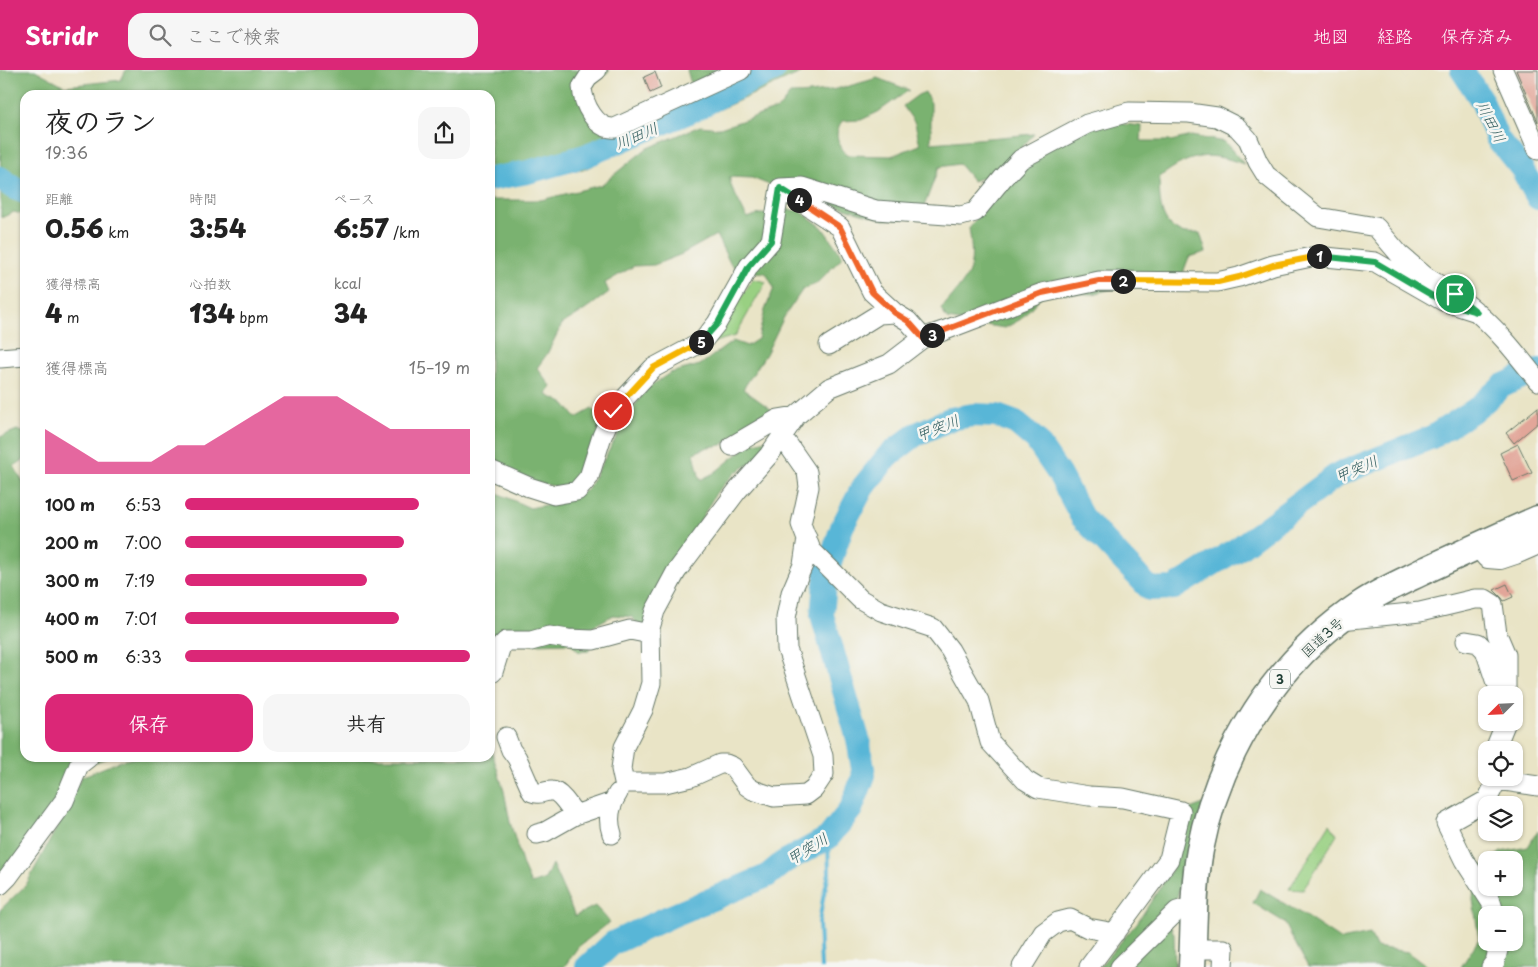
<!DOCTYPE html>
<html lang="ja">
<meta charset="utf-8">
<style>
:root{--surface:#fff;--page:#f6f6f6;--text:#222;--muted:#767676;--accent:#db2777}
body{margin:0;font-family:"Playpen Sans","Klee One",sans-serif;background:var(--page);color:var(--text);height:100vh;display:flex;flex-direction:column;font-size:19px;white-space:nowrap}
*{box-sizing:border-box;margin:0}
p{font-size:16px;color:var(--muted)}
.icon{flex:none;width:28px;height:28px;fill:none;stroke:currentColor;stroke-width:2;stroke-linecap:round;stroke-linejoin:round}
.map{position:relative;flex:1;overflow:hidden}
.side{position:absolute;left:20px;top:20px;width:475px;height:672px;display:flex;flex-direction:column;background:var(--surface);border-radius:15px;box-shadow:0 1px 4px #0004}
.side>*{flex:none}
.needle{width:32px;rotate:246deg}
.controls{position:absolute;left:1478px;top:616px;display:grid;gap:10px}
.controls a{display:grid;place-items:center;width:45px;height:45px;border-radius:10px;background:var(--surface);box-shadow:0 1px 4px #0004;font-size:25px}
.pin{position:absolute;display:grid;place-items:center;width:42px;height:42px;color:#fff;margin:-21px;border:2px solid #fff;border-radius:50%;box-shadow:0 1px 5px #0007}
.km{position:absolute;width:25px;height:25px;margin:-12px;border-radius:50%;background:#222;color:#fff;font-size:14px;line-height:25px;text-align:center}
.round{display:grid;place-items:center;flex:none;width:52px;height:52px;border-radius:15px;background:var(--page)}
.head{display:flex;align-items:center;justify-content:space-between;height:85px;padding:0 25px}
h1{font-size:28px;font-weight:800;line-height:38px}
.figures{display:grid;grid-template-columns:repeat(3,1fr);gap:8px;height:85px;padding:5px 25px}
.figures div{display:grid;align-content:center}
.figures b{font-size:25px;font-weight:800}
.figures small{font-size:14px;font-weight:400}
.figures p{font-size:14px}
.chart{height:140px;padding:10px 25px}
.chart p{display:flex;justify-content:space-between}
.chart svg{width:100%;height:90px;margin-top:5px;fill:var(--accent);opacity:.7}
.action{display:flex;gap:10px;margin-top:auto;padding:10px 25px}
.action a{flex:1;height:58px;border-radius:15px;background:var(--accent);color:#fff;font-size:20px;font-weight:800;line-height:58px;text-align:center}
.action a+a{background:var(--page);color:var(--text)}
ul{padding:0 25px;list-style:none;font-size:16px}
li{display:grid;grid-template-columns:80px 60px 1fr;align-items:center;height:38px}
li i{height:12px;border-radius:6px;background:var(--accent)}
header{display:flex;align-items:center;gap:30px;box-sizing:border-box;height:70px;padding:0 25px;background:var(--accent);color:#fff}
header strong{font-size:24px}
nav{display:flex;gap:28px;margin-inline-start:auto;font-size:18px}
.search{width:350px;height:45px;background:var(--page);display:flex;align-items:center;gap:12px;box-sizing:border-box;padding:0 18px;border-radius:15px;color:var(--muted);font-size:19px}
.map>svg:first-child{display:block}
.green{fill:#99d082;stroke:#5c865b}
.forest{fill:#7ab270;stroke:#4c7852;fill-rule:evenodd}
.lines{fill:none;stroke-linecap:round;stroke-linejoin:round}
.stream{stroke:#59b6d7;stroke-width:4}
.river{stroke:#59b6d7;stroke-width:24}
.building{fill:#e2a699}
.minor-casing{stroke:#667767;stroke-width:21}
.major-casing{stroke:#667767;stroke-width:26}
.highway-casing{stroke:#667767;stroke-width:29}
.minor{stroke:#fff;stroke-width:19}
.major{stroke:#fff;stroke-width:24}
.highway{stroke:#fff;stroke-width:26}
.split-1-casing{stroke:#fff;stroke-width:10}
.split-2-casing{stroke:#fff;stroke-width:10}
.split-3-casing{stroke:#fff;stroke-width:10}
.split-4-casing{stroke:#fff;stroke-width:10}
.split-5-casing{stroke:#fff;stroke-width:10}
.split-6-casing{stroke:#fff;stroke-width:10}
.split-1{stroke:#22a559;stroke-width:6}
.split-2{stroke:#f5b400;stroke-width:6}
.split-3{stroke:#f0652b;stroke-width:6}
.split-4{stroke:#f0652b;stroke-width:6}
.split-5{stroke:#22a559;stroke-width:6}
.split-6{stroke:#f5b400;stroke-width:6}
.labels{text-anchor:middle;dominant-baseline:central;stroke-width:5;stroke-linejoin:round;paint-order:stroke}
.shield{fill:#f6f6f2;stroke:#60746d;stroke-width:1}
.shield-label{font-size:12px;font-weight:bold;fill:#1f3d34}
.street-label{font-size:14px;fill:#1f3d34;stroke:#f6f6f2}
.water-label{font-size:15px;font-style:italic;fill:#2e5b5d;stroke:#f6f6f2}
</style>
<header>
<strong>Stridr</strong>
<div class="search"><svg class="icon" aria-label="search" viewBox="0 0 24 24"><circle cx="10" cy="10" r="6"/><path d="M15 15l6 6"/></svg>ここで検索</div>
<nav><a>地図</a><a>経路</a><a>保存済み</a></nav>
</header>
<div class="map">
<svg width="1538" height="897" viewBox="0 0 1538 897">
<rect width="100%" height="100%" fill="#f6f6f2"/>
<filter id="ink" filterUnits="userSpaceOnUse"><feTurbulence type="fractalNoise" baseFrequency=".02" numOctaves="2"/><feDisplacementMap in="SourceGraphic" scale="10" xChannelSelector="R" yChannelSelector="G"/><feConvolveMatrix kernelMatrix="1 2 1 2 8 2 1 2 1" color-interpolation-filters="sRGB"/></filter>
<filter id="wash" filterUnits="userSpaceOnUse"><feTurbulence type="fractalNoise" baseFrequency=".0096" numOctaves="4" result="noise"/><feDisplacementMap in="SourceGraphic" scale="20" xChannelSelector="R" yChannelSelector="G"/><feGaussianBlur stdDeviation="1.12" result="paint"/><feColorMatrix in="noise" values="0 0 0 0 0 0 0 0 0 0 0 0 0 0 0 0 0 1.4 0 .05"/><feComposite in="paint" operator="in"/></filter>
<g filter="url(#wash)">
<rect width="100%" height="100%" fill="#e9e4c6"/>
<path class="green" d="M753 209 766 212 735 266 711 273Z
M1330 754 1337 765 1303 820 1289 819Z"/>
<path class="forest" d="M0 0H35L65 16 121 10 126 0H610L594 13 584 29 616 83 583 100 551 105 490 103V25H25V145L14 142 1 148Z
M687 0H807L716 41 695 28Z
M877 8 909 20 878 42 861 50 842 51C833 65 838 72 846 85L891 86 920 75 915 53 903 36 918 25 925 22 931 33V73L1034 64 1009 91 993 104 973 111 959 94 939 97 920 147 885 150 772 116 752 108 729 107 732 118 747 148 760 144H772L762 173 742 200 731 195 716 165 682 184 654 195 634 196 605 213 609 222 585 240 562 254 547 284 537 298 551 316 547 325 565 334 576 348 592 339 609 355 581 408 566 418 490 405V130H541L601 115 646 79 700 56 720 58 778 39 790 24C820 24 848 17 877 8Z
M1094 51 1142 56 1141 71H1171L1191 66 1225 72 1244 94C1235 91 1226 88 1217 87 1196 83 1174 95 1159 108 1160 128 1158 154 1181 162 1187 164 1194 163 1200 163L1206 182 1189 187 1179 213H1133L1093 224 1044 223 1021 249 1005 258 947 249 941 239C949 230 967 210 970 199 973 186 971 171 969 158L982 141 1046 70 1063 54Z
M782 139 800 141 822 157 843 187 816 214 803 219 784 247 766 284 743 319 779 345 750 353 722 375 708 377 694 383 700 410 714 403 750 374 770 369 758 389 736 402 716 423 696 458 685 498 645 564 632 547 613 545 590 558 589 581 579 582 570 573 502 575 490 590V422H495L530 438 561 432 587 420 627 348 646 319 670 303 700 295 733 271 747 276 758 269 765 240 774 218 766 203 749 202Z
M17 360 25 363V389L14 396 25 416V688H107L82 697 0 816V367Z
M490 676 504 721 510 752 523 796 531 814 545 809 552 794 575 846 595 836 610 852 578 877 564 897H0V840L26 815 63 746 81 707 120 691 134 688H490Z
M1203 734 1177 827 1164 842 1174 864 1175 897H1099L1137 853 1172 799 1190 739Z
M1538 760V897H1461L1479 869 1473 830 1475 801 1486 793V818H1514V790H1490L1501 782 1528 777ZM1486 845H1514V872H1486Z
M1260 819 1305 846 1341 870 1370 864 1376 877 1408 882 1429 897H1308L1284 852 1253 833Z"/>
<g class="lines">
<path class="stream" d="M821 897 819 853 823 828 829 804 828 768"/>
<path class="river" d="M1462 0 1482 31 1497 68 1522 99 1538 128
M0 108 14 118 25 122
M490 109 528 102 585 86 689 42 756 8 774 0
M587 897 613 873 669 847 767 806 784 792 828 768 851 739 864 705 858 669 822 545 826 504 842 457 863 417 888 386 915 365 950 349 973 345 997 346 1016 353 1036 370 1059 404 1082 447 1150 519 1174 518 1240 477 1337 405 1432 367 1476 339 1502 316 1528 304 1538 301"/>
</g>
<g id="blocks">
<path class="building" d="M1516 0H1538V52L1524 19Z
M655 2 661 18 650 23 644 7Z
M1538 337V353L1514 373 1506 363Z
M1518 374 1532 403 1513 411 1500 383Z
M1507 514 1513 527 1504 531 1502 528 1494 520Z"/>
</g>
</g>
<g filter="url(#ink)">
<use href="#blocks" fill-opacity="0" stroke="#667767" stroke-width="1"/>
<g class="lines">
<g class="minor-casing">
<path id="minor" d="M597 0 589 6 582 17C583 34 596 60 615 58L741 0
M1503 0 1538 80
M780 118 840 157 872 222 895 243
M1468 235C1495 256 1517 284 1538 311
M829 275 879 244 895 243 908 251 923 268
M0 288 25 286
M782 366 807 402 809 417 801 454 811 480 860 529 881 541 933 558 950 580 979 631 990 672 1025 710 1038 718 1089 726 1123 728 1181 741 1169 789 1089 897
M732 376 778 349 796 346
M490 400 529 417 554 425 577 421 589 407 602 366 613 341 653 298 702 272 717 253 749 196 771 171 780 118 802 117 876 140 961 146 975 142 1003 108 1021 89 1087 54 1129 42 1189 43 1217 47 1237 57 1248 69 1258 92 1266 105 1318 147 1376 157 1399 184 1426 207 1446 219
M807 468 803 495 791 523 786 548 787 579 823 686 824 704 814 719 806 725 774 727 753 720 747 716 733 697 726 694H720L691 707 665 713H624L621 699 624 677 643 640 651 613 650 558 655 541 676 502 737 421 769 385 796 346 829 318 889 294 923 268 943 261 1042 223 1099 211 1217 212 1239 207 1273 195 1316 186 1375 192 1443 231 1477 242
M1341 550 1420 542 1475 529H1485L1493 534 1497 564 1506 585V625
M1466 571 1478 573 1485 580 1495 610 1499 614 1506 616
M490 604 493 602 501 576 506 571H531L549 566 568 569 593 570 630 560 650 564
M506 667 511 680 517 688 532 722C542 726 543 720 552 721 560 721 571 739 575 745
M1497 680V674L1506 652
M1498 710 1538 716
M537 764 545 762 575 745 613 732
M612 764C607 749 610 735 618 723
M0 815 8 807 64 731 79 695 88 688
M1495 845 1491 832 1464 790 1446 753 1487 730 1498 708
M1193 879H1224L1223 897
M1022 897 1043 863 1058 852 1070 849 1088 858 1115 863
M1120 897 1177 841 1195 836
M1491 897 1495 892 1500 872"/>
</g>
<g class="major-casing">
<path id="major" d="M1479 475 1488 486 1500 487 1515 482 1538 472"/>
</g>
<g class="highway-casing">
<path id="highway" d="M1192 897C1194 858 1193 818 1200 780 1219 681 1277 590 1361 534 1382 520 1406 510 1428 499 1465 482 1501 465 1538 449"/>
</g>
<use href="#minor" class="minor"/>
<use href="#major" class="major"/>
<use href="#highway" class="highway"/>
</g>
</g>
<g class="lines" filter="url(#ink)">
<g class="split-1-casing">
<path id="split-1" d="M1319 186 1375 192 1443 232 1477 242 1455 224"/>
</g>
<g class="split-2-casing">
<path id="split-2" d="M1123 211 1218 212 1239 207 1273 195 1319 186"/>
</g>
<g class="split-3-casing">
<path id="split-3" d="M932 265 1042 223 1099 211H1123"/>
</g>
<g class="split-4-casing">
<path id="split-4" d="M799 130 840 157 872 222 895 243 908 251 923 268 932 265"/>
</g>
<g class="split-5-casing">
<path id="split-5" d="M701 272 718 253 749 196 771 171 780 118 799 130"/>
</g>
<g class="split-6-casing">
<path id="split-6" d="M613 341 653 298 701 272"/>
</g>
<use href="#split-1" class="split-1"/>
<use href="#split-2" class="split-2"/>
<use href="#split-3" class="split-3"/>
<use href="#split-4" class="split-4"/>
<use href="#split-5" class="split-5"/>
<use href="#split-6" class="split-6"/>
</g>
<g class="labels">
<rect class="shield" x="1270" y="599.5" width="20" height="19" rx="4"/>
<g class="shield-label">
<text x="1280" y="609">3</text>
</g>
<g class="street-label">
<text transform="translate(1322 567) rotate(-42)">国道3号</text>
</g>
<g class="water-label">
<text transform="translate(1492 51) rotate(63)">川田川</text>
<text transform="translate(636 65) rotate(-23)">川田川</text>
<text transform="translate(937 357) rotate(-22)">甲突川</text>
<text transform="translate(1356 398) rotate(-24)">甲突川</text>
<text transform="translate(807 778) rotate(-32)">甲突川</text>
</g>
</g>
</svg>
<div class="controls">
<a><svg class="needle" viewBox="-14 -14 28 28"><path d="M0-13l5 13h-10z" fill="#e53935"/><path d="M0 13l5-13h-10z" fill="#767676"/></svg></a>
<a><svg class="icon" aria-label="locate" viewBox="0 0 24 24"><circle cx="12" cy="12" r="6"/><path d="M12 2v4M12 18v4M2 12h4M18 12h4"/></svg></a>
<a><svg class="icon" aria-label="layers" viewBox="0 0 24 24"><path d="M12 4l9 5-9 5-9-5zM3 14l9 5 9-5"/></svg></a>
<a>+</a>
<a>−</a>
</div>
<div class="pin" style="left:1455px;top:224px;background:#1e9e55"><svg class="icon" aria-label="arrive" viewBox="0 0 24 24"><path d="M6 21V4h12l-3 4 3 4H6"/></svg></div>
<div class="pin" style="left:613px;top:341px;background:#d93025"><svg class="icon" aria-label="check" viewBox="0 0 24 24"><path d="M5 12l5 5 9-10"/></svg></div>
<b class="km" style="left:1319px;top:186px">1</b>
<b class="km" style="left:1123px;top:211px">2</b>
<b class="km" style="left:932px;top:265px">3</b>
<b class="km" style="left:799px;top:130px">4</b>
<b class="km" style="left:701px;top:272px">5</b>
<section class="side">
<div class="head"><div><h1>夜のラン</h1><p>19:36</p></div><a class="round"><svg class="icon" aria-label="share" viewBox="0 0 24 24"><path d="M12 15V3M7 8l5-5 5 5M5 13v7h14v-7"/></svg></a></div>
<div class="figures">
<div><p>距離</p><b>0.56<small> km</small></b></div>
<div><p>時間</p><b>3:54</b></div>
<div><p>ペース</p><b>6:57<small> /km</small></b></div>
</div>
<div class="figures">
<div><p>獲得標高</p><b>4<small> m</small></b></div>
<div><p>心拍数</p><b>134<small> bpm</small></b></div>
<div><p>kcal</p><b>34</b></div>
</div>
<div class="chart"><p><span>獲得標高</span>15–19 m</p>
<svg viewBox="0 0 160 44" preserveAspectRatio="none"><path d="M0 44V22L10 30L20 38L30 38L40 38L50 30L60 30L70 22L80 14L90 6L100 6L110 6L120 14L130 22L140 22L150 22L160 22V44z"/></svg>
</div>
<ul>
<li><b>100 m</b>6:53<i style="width:82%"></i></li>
<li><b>200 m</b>7:00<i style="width:77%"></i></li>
<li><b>300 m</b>7:19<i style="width:64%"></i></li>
<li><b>400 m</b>7:01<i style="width:75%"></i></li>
<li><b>500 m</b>6:33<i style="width:100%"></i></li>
</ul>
<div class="action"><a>保存</a><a>共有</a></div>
</section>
</div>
